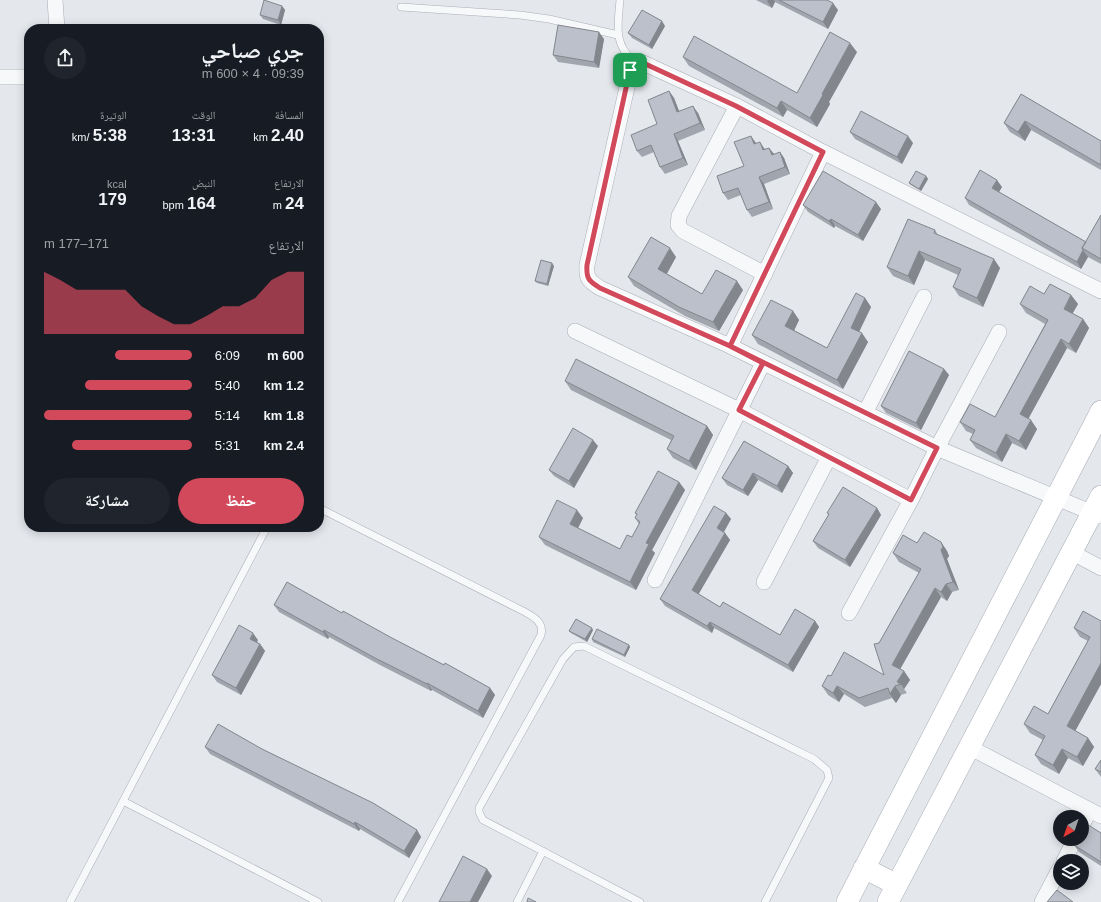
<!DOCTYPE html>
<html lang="ar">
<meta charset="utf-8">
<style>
:root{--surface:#171b24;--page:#20242c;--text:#f1f3f6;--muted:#9ea1a6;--accent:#d1495b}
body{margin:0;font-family:Helvetica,"Noto Naskh Arabic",sans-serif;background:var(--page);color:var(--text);direction:rtl;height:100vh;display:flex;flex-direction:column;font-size:15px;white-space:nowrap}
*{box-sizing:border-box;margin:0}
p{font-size:13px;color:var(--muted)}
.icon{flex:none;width:22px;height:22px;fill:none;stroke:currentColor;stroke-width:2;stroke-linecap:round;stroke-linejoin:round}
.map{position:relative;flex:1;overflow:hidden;direction:ltr}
.sheet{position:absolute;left:24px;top:24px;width:300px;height:508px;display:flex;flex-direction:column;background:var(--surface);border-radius:16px;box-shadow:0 2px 10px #0003;direction:rtl}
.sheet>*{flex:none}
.needle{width:26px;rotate:220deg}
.tools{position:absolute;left:1053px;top:810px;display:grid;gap:8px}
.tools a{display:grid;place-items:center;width:36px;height:36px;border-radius:50%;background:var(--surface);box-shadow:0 2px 10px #0003;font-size:20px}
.pin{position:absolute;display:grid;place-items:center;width:34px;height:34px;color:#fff;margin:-17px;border-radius:8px;box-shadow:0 2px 6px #0006}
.round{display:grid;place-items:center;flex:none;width:42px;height:42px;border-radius:21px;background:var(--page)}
.headline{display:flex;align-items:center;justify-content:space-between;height:68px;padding:0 20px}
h1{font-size:22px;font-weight:700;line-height:30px}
.figures{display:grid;grid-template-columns:repeat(3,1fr);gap:6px;height:68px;padding:4px 20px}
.figures div{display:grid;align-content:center}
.figures b{font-size:17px;font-weight:700}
.figures small{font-size:11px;font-weight:400}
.figures p{font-size:11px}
.chart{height:112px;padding:8px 20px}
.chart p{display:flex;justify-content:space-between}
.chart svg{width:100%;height:72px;margin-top:4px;fill:var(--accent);opacity:.7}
.action{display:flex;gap:8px;margin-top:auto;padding:8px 20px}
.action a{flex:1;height:46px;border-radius:24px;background:var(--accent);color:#fff;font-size:16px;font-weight:700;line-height:46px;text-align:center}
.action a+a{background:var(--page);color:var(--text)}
ul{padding:0 20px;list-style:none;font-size:13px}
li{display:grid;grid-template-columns:64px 48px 1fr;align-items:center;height:30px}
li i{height:10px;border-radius:5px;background:var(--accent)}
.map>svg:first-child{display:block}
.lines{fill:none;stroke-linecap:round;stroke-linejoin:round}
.lane-casing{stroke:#a9aeb7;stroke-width:8}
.street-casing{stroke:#a9aeb7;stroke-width:16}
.secondary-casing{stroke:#a9aeb7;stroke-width:22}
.lane{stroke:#f7f8fa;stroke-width:7}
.street{stroke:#f7f8fa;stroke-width:15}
.secondary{stroke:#fff;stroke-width:21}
.wall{fill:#a1a5ae}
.shaded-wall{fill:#83868d}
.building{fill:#bbc0ca;stroke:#83868d}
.route-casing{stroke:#fff;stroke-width:8}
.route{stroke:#d1495b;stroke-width:5}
</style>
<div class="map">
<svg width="1101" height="902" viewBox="0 0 1101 902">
<rect width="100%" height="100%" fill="#e4e7ec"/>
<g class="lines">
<g class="lane-casing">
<path id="lane" d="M620 0C618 24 613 45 634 61
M401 7 520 15 549 19 618 35
M319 508 523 611C534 617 544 622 541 635L398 902
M123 801 318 902
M70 902 267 527
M517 902 543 851
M640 902 483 820 479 812V808L563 659 574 647 584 646 814 759 827 770 829 778 765 902"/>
</g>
<g class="street-casing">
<path id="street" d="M55 0 57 29
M0 77H29
M737 106 679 216 678 225 683 231 765 274
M575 331 739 410 911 500
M730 346 823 152
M865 413 924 297
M1100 516 937 448 730 346 600 288C589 281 586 279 587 265L632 65 634 61H639L737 106 823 152 1101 291
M1071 552 1101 568
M655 580 763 363
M764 582 829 457
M849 613 911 500 937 448 999 332
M969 747 1101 816
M1082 825 1090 810
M1064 861 1075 839
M1042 902 1060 868"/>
</g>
<g class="secondary-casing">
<path id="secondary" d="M864 868 897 885
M847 902 1101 411
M888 902 1101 496"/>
</g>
<use href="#lane" class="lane"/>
<use href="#street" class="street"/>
<use href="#secondary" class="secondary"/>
</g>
<path class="wall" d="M756 0H827L838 10 828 29 775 2 772 8Z
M282 6 285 10 281 25 263 19 260 15Z
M665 26 652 49 632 38 628 33Z
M604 39 599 68 558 62 553 55Z
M857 52 829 102 830 104 817 127 787 110 783 117 689 66 683 57 797 93Z
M669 91 674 98 679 111 698 113 705 130 678 141 688 165 665 174 660 167 654 152 642 157 637 151 657 124Z
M1021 94 1101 141V170L1031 130 1025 141 1010 132 1004 123Z
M850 132 913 143 902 164 855 139Z
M756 143 765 149 769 148 774 154 780 152 784 158 790 174 764 184 773 209 752 217 747 210 741 195 728 200 723 193 744 166Z
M926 176 928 179 921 191 911 185 909 183Z
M1002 187 999 192 1086 242 1101 215V264L1088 257 1081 269 969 205 965 198Z
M803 205 881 209 863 241 835 226 834 228 808 212Z
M935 230 938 235 1000 268 983 307 959 296 953 287 958 275 925 260 914 285 893 276 887 267Z
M676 257 667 274 702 294 743 290 719 331 685 316 634 286 628 277Z
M554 266 548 286 537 283 535 281Z
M1044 294 1071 295 1078 304 1072 314 1083 319 1089 328 1076 353 1067 348 1028 419 1037 429 1026 450 1012 443 1002 462 976 448 970 440 973 434 966 431 960 422 995 417 1045 324 1026 313 1020 304Z
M865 298 871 307 859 332 868 342 843 389 758 344 752 335 793 311 799 320 794 330 827 348Z
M944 369 949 375 921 430 886 413 881 406Z
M565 381 707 426 713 435 696 470 673 458 667 449 671 440 571 390Z
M598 446 574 488 554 476 549 470Z
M788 466 793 473 782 493 758 480 748 496 727 485 722 478Z
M679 482 685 490 652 550 655 553 636 590 545 545 539 537 583 518 578 528 620 549 632 537 639 524 635 518 637 515 635 513Z
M877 508 881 515 850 567 818 548 813 541 829 515 827 513Z
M726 513 731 519 724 532 725 533 730 540 698 594 720 607 780 635 815 621 819 627 793 672 714 628 712 633 665 606 660 599Z
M941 542 947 551 949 556 947 559 959 590 952 592 947 601 941 597 900 669 904 671 910 680 904 689 907 693 901 695 896 703 892 698 865 707 844 694 839 702 828 695 822 686 831 676 884 675 879 643 919 573 899 562 893 553Z
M274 605 342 613 490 688 495 695 483 718 432 690 431 691 380 665 329 637 328 639 279 612Z
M1101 621V684L1075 731 1088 738 1094 747 1083 766 1068 758 1059 774 1041 764 1035 755 1043 740 1030 733 1024 724 1048 714 1088 641 1080 637 1074 628Z
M593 630 587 642 571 633 569 631Z
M592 639 629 645 630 647 625 657 593 642Z
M258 640 257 642 260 644 265 651 241 695 217 682 212 675Z
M205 747 262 749 417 830 421 837 409 858 360 829 359 831 210 754Z
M1101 760V777L1095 769Z
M1101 833V866L1079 852 1074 845Z"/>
<path class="shaded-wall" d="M768 0H774L775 2 772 8 767 1Z
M833 3 838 10 828 29 823 22Z
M282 6 285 10 281 25 278 20Z
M662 21 665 26 652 49 649 45Z
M599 32 604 39 599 68 594 62Z
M850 43 857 52 829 102 830 104 817 127 810 118 822 94Z
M669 91 674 98 682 119 677 112Z
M781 101 787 110 783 117 777 108Z
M693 106 698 113 705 130 700 123Z
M1025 121 1031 130 1025 141 1018 132Z
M674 134 678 141 688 165 683 158Z
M751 136 756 143 754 144Z
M908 136 913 143 902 164 897 157Z
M760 142 764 148 768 157 763 150Z
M769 148 774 154 772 155Z
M780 152 784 158 790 174 785 167Z
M926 176 928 179 921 191 919 189Z
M759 177 764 184 773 209 769 202Z
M997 180 1002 187 997 195 992 188Z
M876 202 881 209 863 241 858 235Z
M831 219 835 226 834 228 829 221Z
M670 248 676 257 664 278 658 269Z
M1083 250 1088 257 1081 269 1077 262Z
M919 251 925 260 914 285 908 276Z
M994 259 1000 268 983 307 977 298Z
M552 263 554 266 548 286 547 284Z
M737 281 743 290 719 331 713 322Z
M1071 295 1078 304 1070 318 1064 309Z
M865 298 871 307 857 336 851 328Z
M793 311 799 320 792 335 785 326Z
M1083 319 1089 328 1076 353 1069 344Z
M862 333 868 342 843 389 837 380Z
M1061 339 1067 348 1026 423 1020 414Z
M944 369 949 375 921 430 916 423Z
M1031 420 1037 429 1026 450 1019 441Z
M707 426 713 435 696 470 689 461Z
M1006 434 1012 443 1002 462 996 453Z
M593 440 598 446 574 488 569 481Z
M788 466 793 473 782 493 777 486Z
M753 473 758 480 748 496 743 490Z
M679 482 685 490 652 550 655 553 636 590 630 582 646 543Z
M877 508 881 515 850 567 845 560Z
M577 510 583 518 576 532 570 524Z
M726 513 731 519 722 535 717 528Z
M725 533 730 540 697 597 692 590Z
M941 542 947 551 949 556 947 559 959 590 953 582 941 550Z
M946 584 952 592 947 601 941 592Z
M935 588 941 597 898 673 892 665Z
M815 621 819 627 793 672 788 665Z
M710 622 714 628 712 633 707 626Z
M592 628 593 630 587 642 585 639Z
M324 630 329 637 328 639 323 632Z
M253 633 258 640 255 645 250 639Z
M260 644 265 651 241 695 236 688Z
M629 645 630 647 625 657 624 655Z
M1101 663V684L1073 735 1067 726Z
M904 671 910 680 904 689 901 684 897 682Z
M427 683 432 690 431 691 427 684Z
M837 686 844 694 839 702 833 693Z
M895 686 901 695 896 703 890 694Z
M490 688 495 695 483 718 478 711Z
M1088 738 1094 747 1083 766 1077 757Z
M1062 749 1068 758 1059 774 1053 765Z
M355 822 360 829 359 831 354 824Z
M417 830 421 837 409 858 404 851Z
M487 869 492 876 478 902H470Z"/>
<path class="building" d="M264 0 282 6 278 20 260 15Z
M779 0H827L833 3 823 22Z
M642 10 662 21 649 45 628 33Z
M558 25 599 32 594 62 553 55Z
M830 32 850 43 822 94 823 95 810 118 781 101 777 108 683 57 694 36 797 93Z
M669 91 677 112 693 106 700 123 674 134 683 158 660 167 651 145 637 151 631 135 657 124 648 100Z
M1021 94 1101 141V165L1025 121 1018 132 1004 123Z
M861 111 908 136 897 157 850 132Z
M751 136 754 144 760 142 763 150 769 148 772 155 780 152 785 167 759 177 769 202 747 210 738 188 723 193 717 176 744 166 734 142Z
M980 170 997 180 992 188 1086 242 1082 248 1083 250 1077 262 965 198Z
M823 171 876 202 858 235 831 219 829 221 803 205Z
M916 171 926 176 919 189 909 183Z
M1101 215V259L1082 248Z
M908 219 935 230 934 233 994 259 977 298 953 287 961 269 919 251 908 276 887 267Z
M651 237 670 248 658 269 702 294 716 270 737 281 713 322 679 307 628 277Z
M541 260 552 263 547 284 535 281Z
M1050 284 1071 295 1064 309 1083 319 1069 344 1061 339 1020 414 1031 420 1019 441 1006 434 996 453 970 440 975 430 960 422 970 404 995 417 1048 320 1020 304 1030 286 1044 294Z
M856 293 865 298 851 328 862 333 837 380 752 335 771 300 793 311 785 326 827 348Z
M909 351 944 369 916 423 881 406Z
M576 359 707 426 689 461 667 449 674 436 565 381Z
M573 428 593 440 569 481 549 470Z
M744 441 788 466 777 486 753 473 743 490 722 478Z
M658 471 679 482 646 543 649 544 630 582 539 537 557 500 577 510 570 524 620 549 627 535 632 537 640 522 635 518 637 514 635 513Z
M843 487 877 508 845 560 813 541 829 514 827 513Z
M714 506 726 513 717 528 725 533 692 590 720 607 723 602 780 635 795 609 815 621 788 665 710 622 707 626 660 599Z
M924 532 941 542 943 547 941 550 953 582 946 584 941 592 935 588 892 665 904 671 897 682 901 684 895 686 890 694 888 688 859 698 837 686 833 693 822 686 828 675 831 676 844 652 884 675 874 644 879 643 921 569 893 553 903 535 917 543Z
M287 582 342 613 343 611 392 638 444 665 445 663 490 688 478 711 427 683V684L375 658 324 630 323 632 274 605Z
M1083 611 1101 621V663L1067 726 1088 738 1077 757 1062 749 1053 765 1035 755 1045 736 1024 724 1034 706 1048 714 1090 637 1074 628Z
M576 619 592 628 585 639 569 631Z
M239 625 253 633 250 639 260 644 236 688 212 675Z
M597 629 629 645 624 655 592 639Z
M218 724 262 749 373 803 417 830 404 851 355 822 354 824 205 747Z
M1101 760V772L1095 769Z
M1085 823 1101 833V862L1074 845 1077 839H1082V827Z
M463 856 487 869 470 902H439Z
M1057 890 1073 902H1047Z
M528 898 536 902H527Z"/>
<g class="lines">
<g class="route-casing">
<path id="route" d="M630 70 587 265C586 279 589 281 600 288L730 346 937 448 911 500 739 410 763 363 730 346 823 152 736 106 639 61H634L630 70"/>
</g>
<use href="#route" class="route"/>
</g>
</svg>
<div class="tools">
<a><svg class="needle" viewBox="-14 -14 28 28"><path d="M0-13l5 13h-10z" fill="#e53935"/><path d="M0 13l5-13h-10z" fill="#9ea1a6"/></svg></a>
<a><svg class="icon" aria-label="layers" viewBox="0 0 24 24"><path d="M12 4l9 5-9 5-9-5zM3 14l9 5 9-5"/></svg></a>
</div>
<div class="pin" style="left:630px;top:70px;background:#1e9e55"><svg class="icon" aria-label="arrive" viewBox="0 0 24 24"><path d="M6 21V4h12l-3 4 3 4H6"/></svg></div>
<section class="sheet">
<div class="headline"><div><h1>جري صباحي</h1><p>09:39 · 4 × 600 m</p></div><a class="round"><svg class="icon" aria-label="share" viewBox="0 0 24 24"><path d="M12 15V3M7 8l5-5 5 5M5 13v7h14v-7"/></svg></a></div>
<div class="figures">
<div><p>المسافة</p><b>2.40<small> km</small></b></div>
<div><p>الوقت</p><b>13:31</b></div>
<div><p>الوتيرة</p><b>5:38<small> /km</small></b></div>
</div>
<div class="figures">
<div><p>الارتفاع</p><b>24<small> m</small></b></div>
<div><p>النبض</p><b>164<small> bpm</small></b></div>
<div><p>kcal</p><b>179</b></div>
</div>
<div class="chart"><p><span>الارتفاع</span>171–177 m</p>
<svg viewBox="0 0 160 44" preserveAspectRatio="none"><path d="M0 44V6L10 11L20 17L30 17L40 17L50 17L60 27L70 33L80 38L90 38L100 33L110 27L120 27L130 22L140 11L150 6L160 6V44z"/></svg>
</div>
<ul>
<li><b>600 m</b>6:09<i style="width:52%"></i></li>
<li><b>1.2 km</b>5:40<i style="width:72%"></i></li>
<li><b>1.8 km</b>5:14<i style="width:100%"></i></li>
<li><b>2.4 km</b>5:31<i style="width:81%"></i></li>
</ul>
<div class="action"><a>حفظ</a><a>مشاركة</a></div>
</section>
</div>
